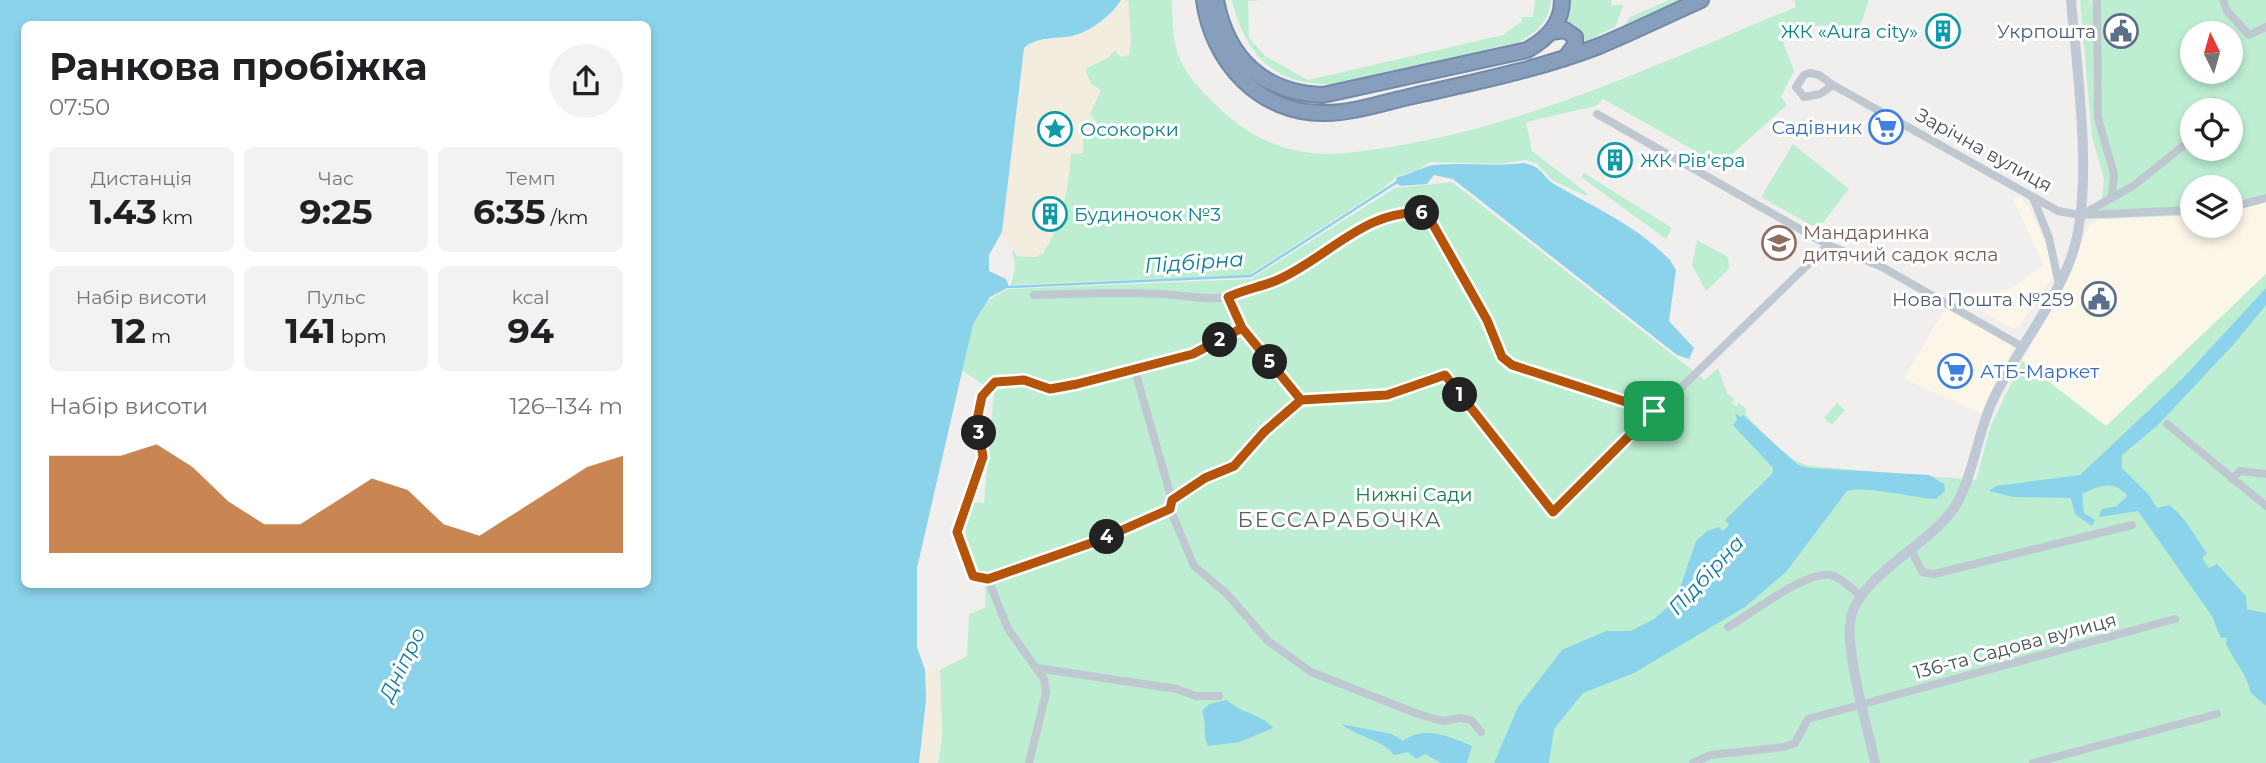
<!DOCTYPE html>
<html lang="uk">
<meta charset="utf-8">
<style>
:root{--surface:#fff;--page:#f2f2f2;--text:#202124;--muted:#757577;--accent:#b45309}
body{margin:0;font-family:Montserrat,sans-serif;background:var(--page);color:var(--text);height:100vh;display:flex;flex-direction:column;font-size:26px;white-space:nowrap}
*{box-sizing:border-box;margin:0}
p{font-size:23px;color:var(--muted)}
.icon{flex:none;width:38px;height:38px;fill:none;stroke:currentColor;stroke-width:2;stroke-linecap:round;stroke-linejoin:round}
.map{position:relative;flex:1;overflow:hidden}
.panel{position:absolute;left:21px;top:21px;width:630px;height:567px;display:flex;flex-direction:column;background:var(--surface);border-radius:10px;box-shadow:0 4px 10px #0003}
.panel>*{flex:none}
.needle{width:46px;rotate:355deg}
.buttons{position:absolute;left:2180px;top:21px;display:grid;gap:14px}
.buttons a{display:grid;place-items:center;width:63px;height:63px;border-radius:50%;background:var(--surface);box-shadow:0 4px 10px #0003;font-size:35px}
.pin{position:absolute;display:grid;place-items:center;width:60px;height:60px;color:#fff;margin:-30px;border-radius:14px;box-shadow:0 4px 10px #0006}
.km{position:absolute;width:35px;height:35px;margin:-18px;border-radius:50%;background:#222;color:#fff;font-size:19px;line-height:35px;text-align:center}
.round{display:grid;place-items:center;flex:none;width:74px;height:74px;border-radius:37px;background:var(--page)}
.overview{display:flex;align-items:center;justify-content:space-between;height:119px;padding:0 28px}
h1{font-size:38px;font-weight:700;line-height:52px}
.stats{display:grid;grid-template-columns:repeat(3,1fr);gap:10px;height:119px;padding:7px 28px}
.stats div{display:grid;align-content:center;border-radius:10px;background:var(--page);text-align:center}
.stats b{font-size:35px;font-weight:700}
.stats small{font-size:19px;font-weight:400}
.stats p{font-size:19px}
.chart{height:196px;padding:14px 28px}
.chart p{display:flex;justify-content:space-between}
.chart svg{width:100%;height:126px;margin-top:7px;fill:var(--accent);opacity:.7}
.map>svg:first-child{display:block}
.commercial{fill:#fcf6e8}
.green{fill:#bdeed2;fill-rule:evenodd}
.sand{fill:#f2eddf}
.water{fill:#8bd3ea;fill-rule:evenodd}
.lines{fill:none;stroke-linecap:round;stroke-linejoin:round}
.stream{stroke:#8bd3ea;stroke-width:2.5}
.highway-casing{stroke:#728aa8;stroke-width:18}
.street{stroke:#bfc8d0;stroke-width:8}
.secondary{stroke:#bfc9d5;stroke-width:10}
.highway{stroke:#879fbd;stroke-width:14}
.route-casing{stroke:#fff;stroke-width:14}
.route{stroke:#b45309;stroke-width:9}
.labels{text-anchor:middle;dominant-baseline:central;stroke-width:6;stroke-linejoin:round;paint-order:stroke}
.culture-label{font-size:19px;fill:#0d838f;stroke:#fff;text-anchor:start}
.service-label{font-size:19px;fill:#4e5e75;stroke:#fff;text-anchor:end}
.shop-label{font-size:19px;fill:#366cbe;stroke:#fff;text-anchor:end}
.street-label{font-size:19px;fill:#47515b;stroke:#fff}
.education-label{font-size:19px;fill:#785e54;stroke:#fff;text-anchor:start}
.park-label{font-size:19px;fill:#187c4e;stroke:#fff}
.water-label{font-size:21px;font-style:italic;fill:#0e7ba0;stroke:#fff}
.neighbourhood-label{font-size:21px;letter-spacing:2px;fill:#5b5e63;stroke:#fff}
</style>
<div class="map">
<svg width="2266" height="763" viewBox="0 0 2266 763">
<rect width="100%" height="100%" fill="#f1eeee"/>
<path class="commercial" d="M2020 196 2030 209 2052 258V278L2019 326 2013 329 1981 310 1977 302 2016 285 2044 265 2013 199Z
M2266 202V274L2106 426 2022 361 2058 299 2089 225 2100 219 2193 215V226H2231V212Z
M1946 307 2011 344 2013 350 1983 415 1904 378Z"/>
<path class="green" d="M1128 0H1172C1173 53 1176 65 1214 103 1241 130 1267 146 1305 152 1333 157 1362 151 1390 147 1531 125 1664 61 1796 7L1794 0H1869L1859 29C1831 22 1807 24 1782 39L1794 71 1781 97 1787 105 1720 165 1603 99 1596 106 1526 122 1532 151 1588 194 1586 196 1552 180 1536 163 1525 160 1499 164 1430 162 1416 171 1397 176 1385 187 1249 275 1011 285 1015 268 1012 249 1018 256 1035 257 1044 253 1071 153 1083 134 1099 126 1090 114 1091 84 1084 71C1098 59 1115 51 1131 43Z
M1232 0H1265L1248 1 1249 38 1265 56 1308 80 1503 35 1522 21V17H1533L1535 0H1551C1549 22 1537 32 1519 42L1336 84C1276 87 1245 56 1232 0Z
M1570 0H1611L1612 5H1623L1616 26 1581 44 1565 24Z
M1669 0H1682L1625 25 1630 17Z
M2080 0H2090L2089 13 2091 0H2266V202L2231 212V187H2193V215L2100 219 2104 179 2092 137ZM2193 33H2231V72H2193ZM2193 110H2231V149H2193Z
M1793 144 1849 189 1818 229 1761 197Z
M1584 173 1672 228 1666 239 1581 177Z
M1452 182 1705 380 1718 368 1727 393 1735 400 1732 403 1736 406 1739 403 1747 410 1745 414C1764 433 1783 460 1811 466L1976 480 1991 425 2022 361 2106 426 2266 274V763H938L942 736 940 670 967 656 969 614 985 608 986 574 977 576 971 550 966 549 965 526 974 502 984 503 994 392 960 369C970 334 971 305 1008 289L1251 279 1395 188Z
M1697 240 1728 257 1729 269 1706 291 1692 265Z
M1837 403 1845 410 1832 425 1824 418Z"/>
<path class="sand" d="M1121 0H1128L1131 43 1129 55 1121 57 1114 50 1108 58 1085 69 1091 84 1101 90 1090 114 1099 126 1095 134 1083 135V153L1071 154C1070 179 1060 247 1035 257L1017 256 1002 232 1024 48C1037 36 1057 39 1072 36 1090 32 1112 15 1121 0Z
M925 670H940L942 736 938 763H919L925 722Z"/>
<path class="water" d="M0 0H1121C1112 15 1090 32 1072 36 1057 39 1037 36 1024 48L1002 232 989 255V271L1006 279 1009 287 990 297 973 324 917 568V647L925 670 926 701 919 763H0ZM648 24V584H24V24Z
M1524 163C1545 168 1540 175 1554 184 1594 207 1637 226 1670 260L1676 270 1669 321 1694 348 1689 359 1677 355 1453 179 1434 175 1427 184 1401 186 1395 183 1397 177C1410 175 1422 167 1434 165 1464 162 1493 167 1524 163Z
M2266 288V305L2234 344 2158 425 2122 455V468L2149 495 2157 508 2169 505C2186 517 2194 536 2207 553L2202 558 2209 568 2217 564 2246 596 2247 609 2266 613V706L2251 693C2247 675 2235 662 2226 644L2227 638H2221L2212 616 2138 511 2099 517 2102 509 2117 506 2127 496C2114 479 2099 486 2082 494L2084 513 2095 520 2092 526 2075 514 2071 498 2013 497 1989 491 1996 486 2080 475 2183 378Z
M1735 413 1741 417 1743 415 1798 465 1809 468 1929 475 1944 484 1945 491 1936 499C1915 498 1863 485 1847 491L1786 572 1745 607 1634 673 1583 693 1554 729 1549 763H1494L1518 707 1562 650 1606 631H1631L1654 619 1676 600 1696 541 1707 531 1719 527 1723 531 1729 525 1725 520 1773 473V468L1733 425 1737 420Z
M1227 700C1240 713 1262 714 1273 728L1240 742 1208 746C1202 733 1207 724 1202 711L1209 704Z
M1341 724 1392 734 1403 741C1424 725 1449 736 1472 746L1467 763H1441L1425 754 1416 759 1408 752 1394 755C1380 738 1359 738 1341 724Z"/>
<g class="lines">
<path class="stream" d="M1008 287 1251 276 1397 182"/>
<g class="highway-casing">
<path id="highway" d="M1204 0C1212 61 1259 114 1325 113 1354 113 1385 102 1413 96 1475 82 1540 69 1599 46 1633 32 1667 15 1701 0
M1216 0C1227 58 1263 93 1323 95L1527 50C1547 39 1562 24 1562 0
M1551 32 1565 30 1575 37V45L1566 57"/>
</g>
<path class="street" d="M2097 0 2098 118 2114 174 2112 197
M2223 0 2227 11 2249 35 2266 27
M1810 73 1819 75 1833 85 1820 94 1804 97 1796 87 1804 75Z
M1833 85 2058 211 2080 215 2193 210
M2214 101 2215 110
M1597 114 1828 245 1882 267 2021 346
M2034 200 2049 238 2059 284
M2231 207 2266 198
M2083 214 2133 186 2193 138
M1034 295C1077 293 1120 292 1163 294 1183 295 1209 301 1228 297 1296 284 1361 204 1427 214L1487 320 1502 357 1512 365 1654 411
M1228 297 1242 328 1301 400
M1242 328 1193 354 1077 384 1050 389 1024 380 994 382 982 396 977 420 983 457 957 532 973 576 988 579 1097 541 1170 509 1172 500 1205 478 1234 465 1264 432 1301 400 1387 395 1445 375 1553 512 1828 245
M1135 371 1172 500
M2167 424 2266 506
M2232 479 2240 471 2266 474
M1170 509 1194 566 1227 594 1268 641 1311 672 1418 714 1442 721 1460 718 1471 720 1481 732
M1912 551 1922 572 1934 574 2132 525
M988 579 1008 629 1044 679 1046 693 1029 763
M1728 627C1751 614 1805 571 1830 575 1842 577 1851 589 1861 596
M1037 668 1177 689 1196 696H1219
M1693 763 1711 755 1784 747 1795 743 1808 719 2175 619
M2033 763 2217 714"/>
<path class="secondary" d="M1875 763C1868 728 1844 649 1851 617 1860 577 1927 545 1952 511 1972 483 1977 435 1992 402 2015 352 2052 309 2071 258 2095 193 2077 71 2071 0"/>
<use href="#highway" class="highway"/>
</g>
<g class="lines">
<g class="route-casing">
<path id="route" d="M1654 411 1553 512 1445 375 1387 395 1301 400 1242 328 1193 354 1077 384 1050 389 1024 380 995 382 982 396 977 420 983 457 957 532 973 576 988 579 1097 541 1170 509 1172 500 1205 478 1234 466 1264 432 1301 400 1242 328 1228 297C1243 290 1260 287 1275 281 1326 260 1368 205 1427 214L1487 320 1502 357 1512 365 1654 411"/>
</g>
<use href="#route" class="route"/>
</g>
<defs>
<g id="building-ring" transform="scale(1.75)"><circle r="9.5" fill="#fff" stroke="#0f9aa8" stroke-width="1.5"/><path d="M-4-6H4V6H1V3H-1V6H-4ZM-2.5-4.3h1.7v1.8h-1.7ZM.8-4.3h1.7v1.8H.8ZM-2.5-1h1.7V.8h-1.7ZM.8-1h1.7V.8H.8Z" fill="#0f9aa8"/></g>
<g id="civic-ring" transform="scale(1.75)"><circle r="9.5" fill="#fff" stroke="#5c6f8a" stroke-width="1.5"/><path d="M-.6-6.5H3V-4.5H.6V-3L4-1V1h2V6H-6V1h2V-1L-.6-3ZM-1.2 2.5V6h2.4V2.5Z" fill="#5c6f8a"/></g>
<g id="supermarket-ring" transform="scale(1.75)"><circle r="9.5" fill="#fff" stroke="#3f7fe0" stroke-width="1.5"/><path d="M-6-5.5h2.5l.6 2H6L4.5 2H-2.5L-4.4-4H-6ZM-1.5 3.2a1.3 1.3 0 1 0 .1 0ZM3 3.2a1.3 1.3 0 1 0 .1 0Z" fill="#3f7fe0"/></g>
<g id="sight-ring" transform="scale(1.75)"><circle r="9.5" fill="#fff" stroke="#0f9aa8" stroke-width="1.5"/><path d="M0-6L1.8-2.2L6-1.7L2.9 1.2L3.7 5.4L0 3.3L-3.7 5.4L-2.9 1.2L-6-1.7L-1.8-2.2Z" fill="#0f9aa8"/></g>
<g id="school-ring" transform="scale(1.75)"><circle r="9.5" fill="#fff" stroke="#8d6e63" stroke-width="1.5"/><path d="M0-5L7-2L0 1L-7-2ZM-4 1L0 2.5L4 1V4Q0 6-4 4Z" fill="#8d6e63"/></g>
</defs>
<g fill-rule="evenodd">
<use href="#building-ring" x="1943" y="31"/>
<use href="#civic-ring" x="2121" y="31"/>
<use href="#supermarket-ring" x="1886" y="127"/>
<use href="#sight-ring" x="1055" y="129"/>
<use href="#building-ring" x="1615" y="160"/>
<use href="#building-ring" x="1050" y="214"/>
<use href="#school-ring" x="1779" y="243"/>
<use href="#civic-ring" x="2099" y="299"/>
<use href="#supermarket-ring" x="1955" y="371"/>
</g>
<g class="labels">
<g class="culture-label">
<text x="1918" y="31" text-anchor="end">ЖК «Aura city»</text>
<text x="1080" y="129">Осокорки</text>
<text x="1640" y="160">ЖК Рів'єра</text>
<text x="1074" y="214">Будиночок №3</text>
</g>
<g class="service-label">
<text x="2096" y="31">Укрпошта</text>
<text x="2074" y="299">Нова Пошта №259</text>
</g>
<g class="shop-label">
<text x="1862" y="127">Садівник</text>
<text x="1980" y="371" text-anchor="start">АТБ-Маркет</text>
</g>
<g class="street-label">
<text transform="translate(1984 150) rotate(29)">Зарічна вулиця</text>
<text transform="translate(2015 646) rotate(-15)">136-та Садова вулиця</text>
</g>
<g class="education-label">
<text x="1803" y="232">Мандаринка<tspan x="1803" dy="22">дитячий садок ясла</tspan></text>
</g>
<g class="park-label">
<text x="1414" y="494">Нижні Сади</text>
</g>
<g class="water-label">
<text transform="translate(1194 262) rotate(-4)">Підбірна</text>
<text transform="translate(1706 575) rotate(-47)">Підбірна</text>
<text transform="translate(402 664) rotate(-64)">Дніпро</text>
</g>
<g class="neighbourhood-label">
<text x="1340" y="519">БЕССАРАБОЧКА</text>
</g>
</g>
</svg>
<div class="buttons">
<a><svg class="needle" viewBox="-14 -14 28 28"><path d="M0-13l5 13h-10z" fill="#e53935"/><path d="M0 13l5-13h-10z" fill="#757577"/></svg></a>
<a><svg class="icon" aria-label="locate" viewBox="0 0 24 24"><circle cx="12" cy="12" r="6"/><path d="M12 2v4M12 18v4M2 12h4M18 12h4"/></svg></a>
<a><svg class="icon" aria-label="layers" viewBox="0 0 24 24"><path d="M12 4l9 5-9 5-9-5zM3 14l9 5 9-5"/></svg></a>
</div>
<div class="pin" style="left:1654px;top:411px;background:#1e9e55"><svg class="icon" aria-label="arrive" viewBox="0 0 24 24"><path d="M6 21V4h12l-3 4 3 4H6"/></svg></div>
<b class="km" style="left:1460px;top:395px">1</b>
<b class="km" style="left:1220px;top:340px">2</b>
<b class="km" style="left:979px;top:433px">3</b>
<b class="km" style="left:1107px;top:537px">4</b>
<b class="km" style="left:1270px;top:362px">5</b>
<b class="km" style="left:1422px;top:213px">6</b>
<section class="panel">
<div class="overview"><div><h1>Ранкова пробіжка</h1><p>07:50</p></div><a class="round"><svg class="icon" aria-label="share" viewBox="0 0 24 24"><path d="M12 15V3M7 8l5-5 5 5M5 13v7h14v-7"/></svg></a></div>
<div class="stats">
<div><p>Дистанція</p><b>1.43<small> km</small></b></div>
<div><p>Час</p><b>9:25</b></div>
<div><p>Темп</p><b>6:35<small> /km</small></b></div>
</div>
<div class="stats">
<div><p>Набір висоти</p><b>12<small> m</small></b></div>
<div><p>Пульс</p><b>141<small> bpm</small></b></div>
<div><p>kcal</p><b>94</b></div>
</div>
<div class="chart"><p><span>Набір висоти</span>126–134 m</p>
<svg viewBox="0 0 160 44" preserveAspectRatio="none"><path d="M0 44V10L10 10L20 10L30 6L40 14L50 26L60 34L70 34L80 26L90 18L100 22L110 34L120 38L130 30L140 22L150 14L160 10V44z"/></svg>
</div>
</section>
</div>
